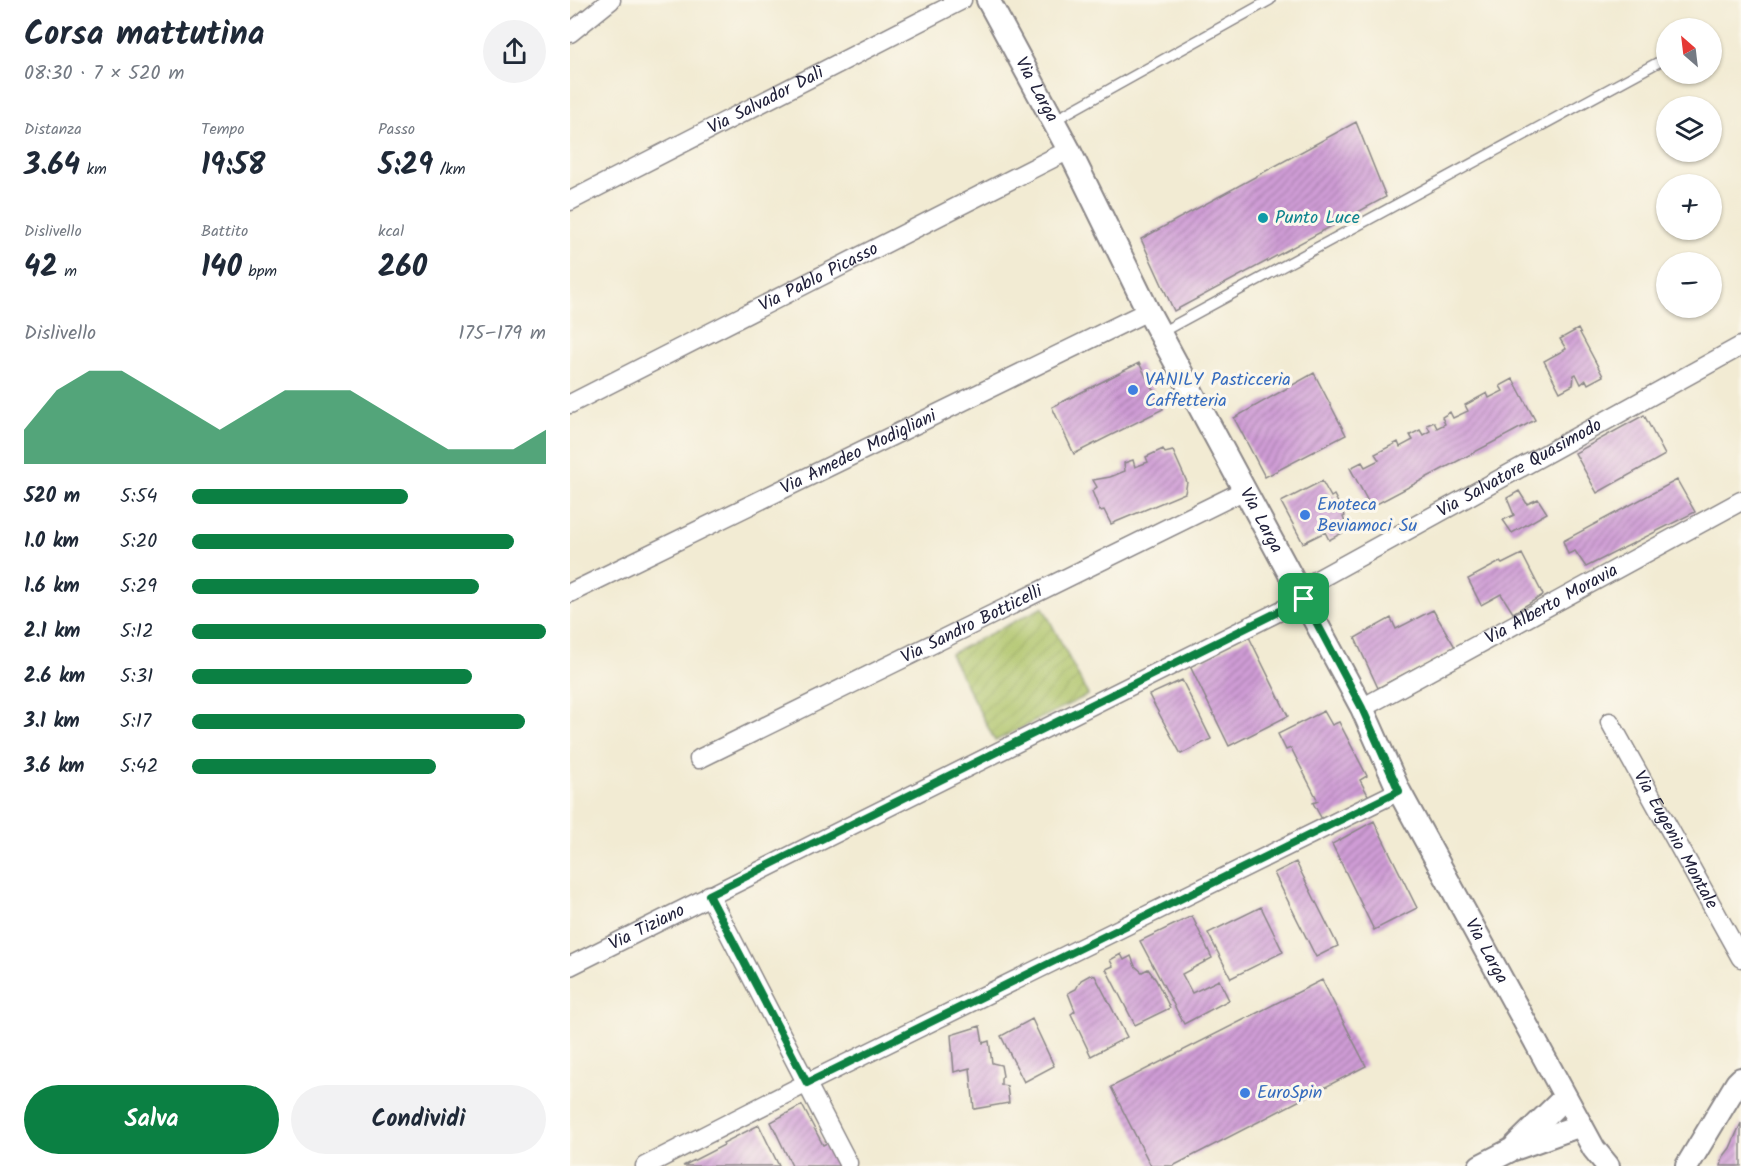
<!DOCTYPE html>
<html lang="it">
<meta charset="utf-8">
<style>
:root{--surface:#fff;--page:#f2f2f3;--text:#1f2937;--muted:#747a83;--accent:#0b8043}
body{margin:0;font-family:Kalam,sans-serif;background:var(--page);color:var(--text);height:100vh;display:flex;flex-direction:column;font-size:22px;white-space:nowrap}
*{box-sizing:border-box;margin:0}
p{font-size:20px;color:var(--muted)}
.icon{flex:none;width:33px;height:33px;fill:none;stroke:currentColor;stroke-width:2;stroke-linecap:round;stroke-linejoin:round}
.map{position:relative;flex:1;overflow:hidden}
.drawer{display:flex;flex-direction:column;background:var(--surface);width:570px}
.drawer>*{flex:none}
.needle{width:39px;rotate:332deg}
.controls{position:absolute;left:1086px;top:18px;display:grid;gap:12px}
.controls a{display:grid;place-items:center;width:66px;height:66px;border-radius:50%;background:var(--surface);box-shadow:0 2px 4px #0004;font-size:30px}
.pin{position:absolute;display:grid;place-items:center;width:51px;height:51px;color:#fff;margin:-26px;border-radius:12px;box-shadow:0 3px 9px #0006}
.round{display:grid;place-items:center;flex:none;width:63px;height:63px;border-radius:32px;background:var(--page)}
.headline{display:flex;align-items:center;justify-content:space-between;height:102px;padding:0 24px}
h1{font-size:33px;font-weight:700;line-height:45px}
.stats{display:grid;grid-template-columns:repeat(3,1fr);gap:9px;height:102px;padding:6px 24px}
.stats div{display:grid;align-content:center}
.stats b{font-size:30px;font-weight:700}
.stats small{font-size:16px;font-weight:400}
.stats p{font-size:16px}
.chart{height:168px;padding:12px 24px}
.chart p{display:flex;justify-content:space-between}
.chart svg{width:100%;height:108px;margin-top:6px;fill:var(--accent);opacity:.7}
.action{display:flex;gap:12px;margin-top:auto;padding:12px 24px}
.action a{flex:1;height:69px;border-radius:36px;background:var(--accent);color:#fff;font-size:24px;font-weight:700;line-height:69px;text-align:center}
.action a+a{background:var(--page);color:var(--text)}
ul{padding:0 24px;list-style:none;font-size:20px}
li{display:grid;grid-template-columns:96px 72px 1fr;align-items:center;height:45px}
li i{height:15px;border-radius:8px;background:var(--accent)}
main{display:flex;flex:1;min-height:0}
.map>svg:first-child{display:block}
.garden{fill:url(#garden-furrows);stroke:#687252;stroke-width:1.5}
.building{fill:url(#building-hatch)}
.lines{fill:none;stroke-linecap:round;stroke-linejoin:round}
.service-casing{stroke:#8a8687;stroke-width:12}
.minor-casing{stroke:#8a8687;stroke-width:21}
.tertiary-casing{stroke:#8a8687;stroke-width:26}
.service{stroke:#fff;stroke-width:9}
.minor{stroke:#fff;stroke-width:18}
.tertiary{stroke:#fff;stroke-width:22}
.route-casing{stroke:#fff;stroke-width:12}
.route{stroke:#0b8043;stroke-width:8}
.culture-dot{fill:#0f9aa8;stroke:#fbf7ec;stroke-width:2}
.shop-dot{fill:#3f7fe0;stroke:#fbf7ec;stroke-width:2}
.labels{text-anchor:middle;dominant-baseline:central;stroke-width:6;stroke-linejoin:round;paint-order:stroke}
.street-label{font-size:18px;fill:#22223b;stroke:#fbf7ec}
.culture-label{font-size:18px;fill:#0d838f;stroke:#fbf7ec;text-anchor:start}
.shop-label{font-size:18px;fill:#366cbe;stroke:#fbf7ec;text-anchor:start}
</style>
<main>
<section class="drawer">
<div class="headline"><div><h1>Corsa mattutina</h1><p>08:30 · 7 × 520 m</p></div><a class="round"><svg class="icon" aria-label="share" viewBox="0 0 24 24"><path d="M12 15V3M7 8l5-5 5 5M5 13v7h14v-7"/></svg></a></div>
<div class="stats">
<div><p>Distanza</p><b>3.64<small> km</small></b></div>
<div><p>Tempo</p><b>19:58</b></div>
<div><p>Passo</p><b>5:29<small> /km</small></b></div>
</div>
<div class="stats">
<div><p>Dislivello</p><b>42<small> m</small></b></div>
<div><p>Battito</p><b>140<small> bpm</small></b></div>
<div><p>kcal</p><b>260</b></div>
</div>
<div class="chart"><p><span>Dislivello</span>175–179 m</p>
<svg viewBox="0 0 160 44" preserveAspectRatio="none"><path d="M0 44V30L10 14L20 6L30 6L40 14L50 22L60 30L70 22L80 14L90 14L100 14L110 22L120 30L130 38L140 38L150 38L160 30V44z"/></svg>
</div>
<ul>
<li><b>520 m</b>5:54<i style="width:61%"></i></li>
<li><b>1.0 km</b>5:20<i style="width:91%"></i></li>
<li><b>1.6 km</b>5:29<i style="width:81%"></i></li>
<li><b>2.1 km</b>5:12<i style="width:100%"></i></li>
<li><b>2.6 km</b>5:31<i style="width:79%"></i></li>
<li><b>3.1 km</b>5:17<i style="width:94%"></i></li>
<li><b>3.6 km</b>5:42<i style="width:69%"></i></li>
</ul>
<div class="action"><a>Salva</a><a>Condividi</a></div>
</section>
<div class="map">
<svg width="1171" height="1166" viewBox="0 0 1171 1166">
<defs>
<pattern id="garden-furrows" width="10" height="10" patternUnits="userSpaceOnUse" patternTransform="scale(1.5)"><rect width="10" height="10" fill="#adc368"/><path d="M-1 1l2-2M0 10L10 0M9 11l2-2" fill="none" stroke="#95a75b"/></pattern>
<pattern id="building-hatch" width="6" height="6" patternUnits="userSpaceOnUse" patternTransform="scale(1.5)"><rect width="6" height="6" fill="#cf9cd5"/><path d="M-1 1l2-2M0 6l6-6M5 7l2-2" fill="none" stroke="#a87fae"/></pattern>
</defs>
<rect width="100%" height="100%" fill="#fbf7ec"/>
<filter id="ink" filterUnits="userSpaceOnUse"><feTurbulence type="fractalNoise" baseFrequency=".0167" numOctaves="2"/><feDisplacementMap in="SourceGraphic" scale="12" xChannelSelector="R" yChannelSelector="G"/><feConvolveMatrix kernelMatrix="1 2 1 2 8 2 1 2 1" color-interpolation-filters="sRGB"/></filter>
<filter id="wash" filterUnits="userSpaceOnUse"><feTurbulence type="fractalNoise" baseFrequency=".008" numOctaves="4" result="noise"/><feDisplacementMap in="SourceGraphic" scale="24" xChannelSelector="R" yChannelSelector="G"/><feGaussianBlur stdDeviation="1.35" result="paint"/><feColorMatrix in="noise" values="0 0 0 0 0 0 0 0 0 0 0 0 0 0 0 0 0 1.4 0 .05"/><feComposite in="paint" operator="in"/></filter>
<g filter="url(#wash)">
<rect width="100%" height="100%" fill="#f2ebd3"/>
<path class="garden" d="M473 607 518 695 425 741 380 654Z"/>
<g id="blocks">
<path class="building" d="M786 122 816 197 604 311 571 239Z
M1008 329 1033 376 1018 384 1016 380 1011 384 1006 374 1004 375 1003 385 990 392 974 361 996 349 990 339Z
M569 363 593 409 504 454 482 407Z
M744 373 776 435 695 477 664 418Z
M943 379 965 420 801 507 780 468 792 462 795 467 809 460 805 454 828 442 830 447 843 440 840 435 850 430 853 435 860 431 857 425 864 422 867 428 875 424 872 417 880 412 883 418 898 411 895 405 917 393 919 398 933 391 930 386Z
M1074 415 1095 455 1027 493 1005 453Z
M593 449 595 453 603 451 617 482 615 493 541 524 534 510 530 511 522 491 527 487 523 480 540 477 555 471 554 463 563 460 565 467 578 462 576 457Z
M1107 480 1125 512 1016 567 1005 551 998 554 993 541Z
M752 481 761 497 764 495 775 516 773 517 778 530 759 540 755 532 733 543 711 502Z
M949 491 957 504 968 499 977 513 942 533 933 520 944 515 937 498Z
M952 554 973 595 943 613 931 594 911 605 898 579 930 562 932 564Z
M863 610 885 647 808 688 785 638 821 618 826 629Z
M679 637 718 716 659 746 620 666Z
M612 680 641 739 611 754 579 695Z
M754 711 762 725 769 722 797 776 790 780 799 797 753 821 743 803 748 801 721 748 716 750 708 734Z
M804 821 847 908 804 930 762 844Z
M726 862 768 946 746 957 704 873Z
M691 907 713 952 661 978 638 933Z
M622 916 642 958 612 974 622 993 649 980 659 1000 614 1024 570 941Z
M551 954 554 960 561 956 565 966 572 972 578 969 586 980 600 1008 565 1025 536 969 543 966 540 960Z
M520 975 525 976 557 1037 521 1056 501 1014 505 1011 498 993 506 989 511 980Z
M752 980 796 1066 603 1166H581L541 1087Z
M462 1019 484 1066 454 1082 431 1036Z
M410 1026 413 1043 419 1041 422 1063 431 1065 433 1076 431 1078V1085L437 1086 439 1103 404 1109 400 1068 384 1072 381 1035Z
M232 1105 253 1145 259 1142 270 1166H222L201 1122Z
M1171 1123V1166H1151L1153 1157 1160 1148Z
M189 1125 209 1166H113L154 1145 153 1143Z"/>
</g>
</g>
<g filter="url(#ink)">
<use href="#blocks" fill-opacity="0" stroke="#8a8687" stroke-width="1.5"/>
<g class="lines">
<g class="service-casing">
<path id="service" d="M483 121 700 0
M590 333 1096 58"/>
</g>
<g class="minor-casing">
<g id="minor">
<path d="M0 33 41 0"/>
<path id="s1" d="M0 201 392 0"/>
<path id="s2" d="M0 404 499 150"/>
<path id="s3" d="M729 590 1171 346"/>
<path id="s4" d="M0 593 578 311"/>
<path id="s5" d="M792 708 1171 501"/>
<path id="s6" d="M1040 722 1171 958"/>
<path id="s7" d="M129 759 675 490"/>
<path d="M139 895 278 1163"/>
<path id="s8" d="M0 966 734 599"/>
<path d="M75 1166 237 1083 829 791"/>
</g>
</g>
<g class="tertiary-casing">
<g id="tertiary">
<path id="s9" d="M418 0 499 150 578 311 792 708 829 791 1024 1149 1038 1166"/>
<path d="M946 1145 995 1097"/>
<path d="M910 1166 941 1150 1011 1125"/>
<path d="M1117 1166 1167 1083 1171 1079"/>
</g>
</g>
<use href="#service" class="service"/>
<use href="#minor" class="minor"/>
<use href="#tertiary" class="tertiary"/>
</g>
</g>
<g class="lines" filter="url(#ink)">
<g class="route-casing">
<path id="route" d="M734 599 792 708 829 791 237 1083 139 895Z"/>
</g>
<use href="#route" class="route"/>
</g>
<circle class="culture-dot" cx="693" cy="218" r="6"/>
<g class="shop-dot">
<circle cx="563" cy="390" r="6"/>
<circle cx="735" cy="515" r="6"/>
<circle cx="675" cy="1093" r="6"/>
</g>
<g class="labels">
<g class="street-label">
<text stroke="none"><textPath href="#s9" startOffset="102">Via Larga</textPath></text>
<text stroke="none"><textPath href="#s1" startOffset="220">Via Salvador Dalì</textPath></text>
<text stroke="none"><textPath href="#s2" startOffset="279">Via Pablo Picasso</textPath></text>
<text stroke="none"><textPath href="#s4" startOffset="321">Via Amedeo Modigliani</textPath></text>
<text stroke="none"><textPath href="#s3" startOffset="252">Via Salvatore Quasimodo</textPath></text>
<text stroke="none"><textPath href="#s9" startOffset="588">Via Larga</textPath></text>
<text stroke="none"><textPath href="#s5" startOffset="216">Via Alberto Moravia</textPath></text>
<text stroke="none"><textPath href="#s7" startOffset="304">Via Sandro Botticelli</textPath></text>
<text stroke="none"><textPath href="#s6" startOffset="135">Via Eugenio Montale</textPath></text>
<text stroke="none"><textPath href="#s8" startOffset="86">Via Tiziano</textPath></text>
<text stroke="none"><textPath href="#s9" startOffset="1074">Via Larga</textPath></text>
</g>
<g class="culture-label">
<text x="705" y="218">Punto Luce</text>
</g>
<g class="shop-label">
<text x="575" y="380">VANILY Pasticceria<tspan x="575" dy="21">Caffetteria</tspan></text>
<text x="747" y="505">Enoteca<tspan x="747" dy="21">Beviamoci Su</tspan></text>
<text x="687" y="1093">EuroSpin</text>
</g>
</g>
</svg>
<div class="controls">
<a><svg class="needle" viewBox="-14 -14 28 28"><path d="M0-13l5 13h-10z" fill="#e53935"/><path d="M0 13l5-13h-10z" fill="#747a83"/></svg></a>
<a><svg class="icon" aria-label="layers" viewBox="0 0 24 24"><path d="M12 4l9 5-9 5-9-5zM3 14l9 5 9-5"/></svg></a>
<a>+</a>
<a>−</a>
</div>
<div class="pin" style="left:734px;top:599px;background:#1e9e55"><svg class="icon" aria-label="arrive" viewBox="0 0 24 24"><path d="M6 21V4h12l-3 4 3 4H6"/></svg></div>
</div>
</main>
